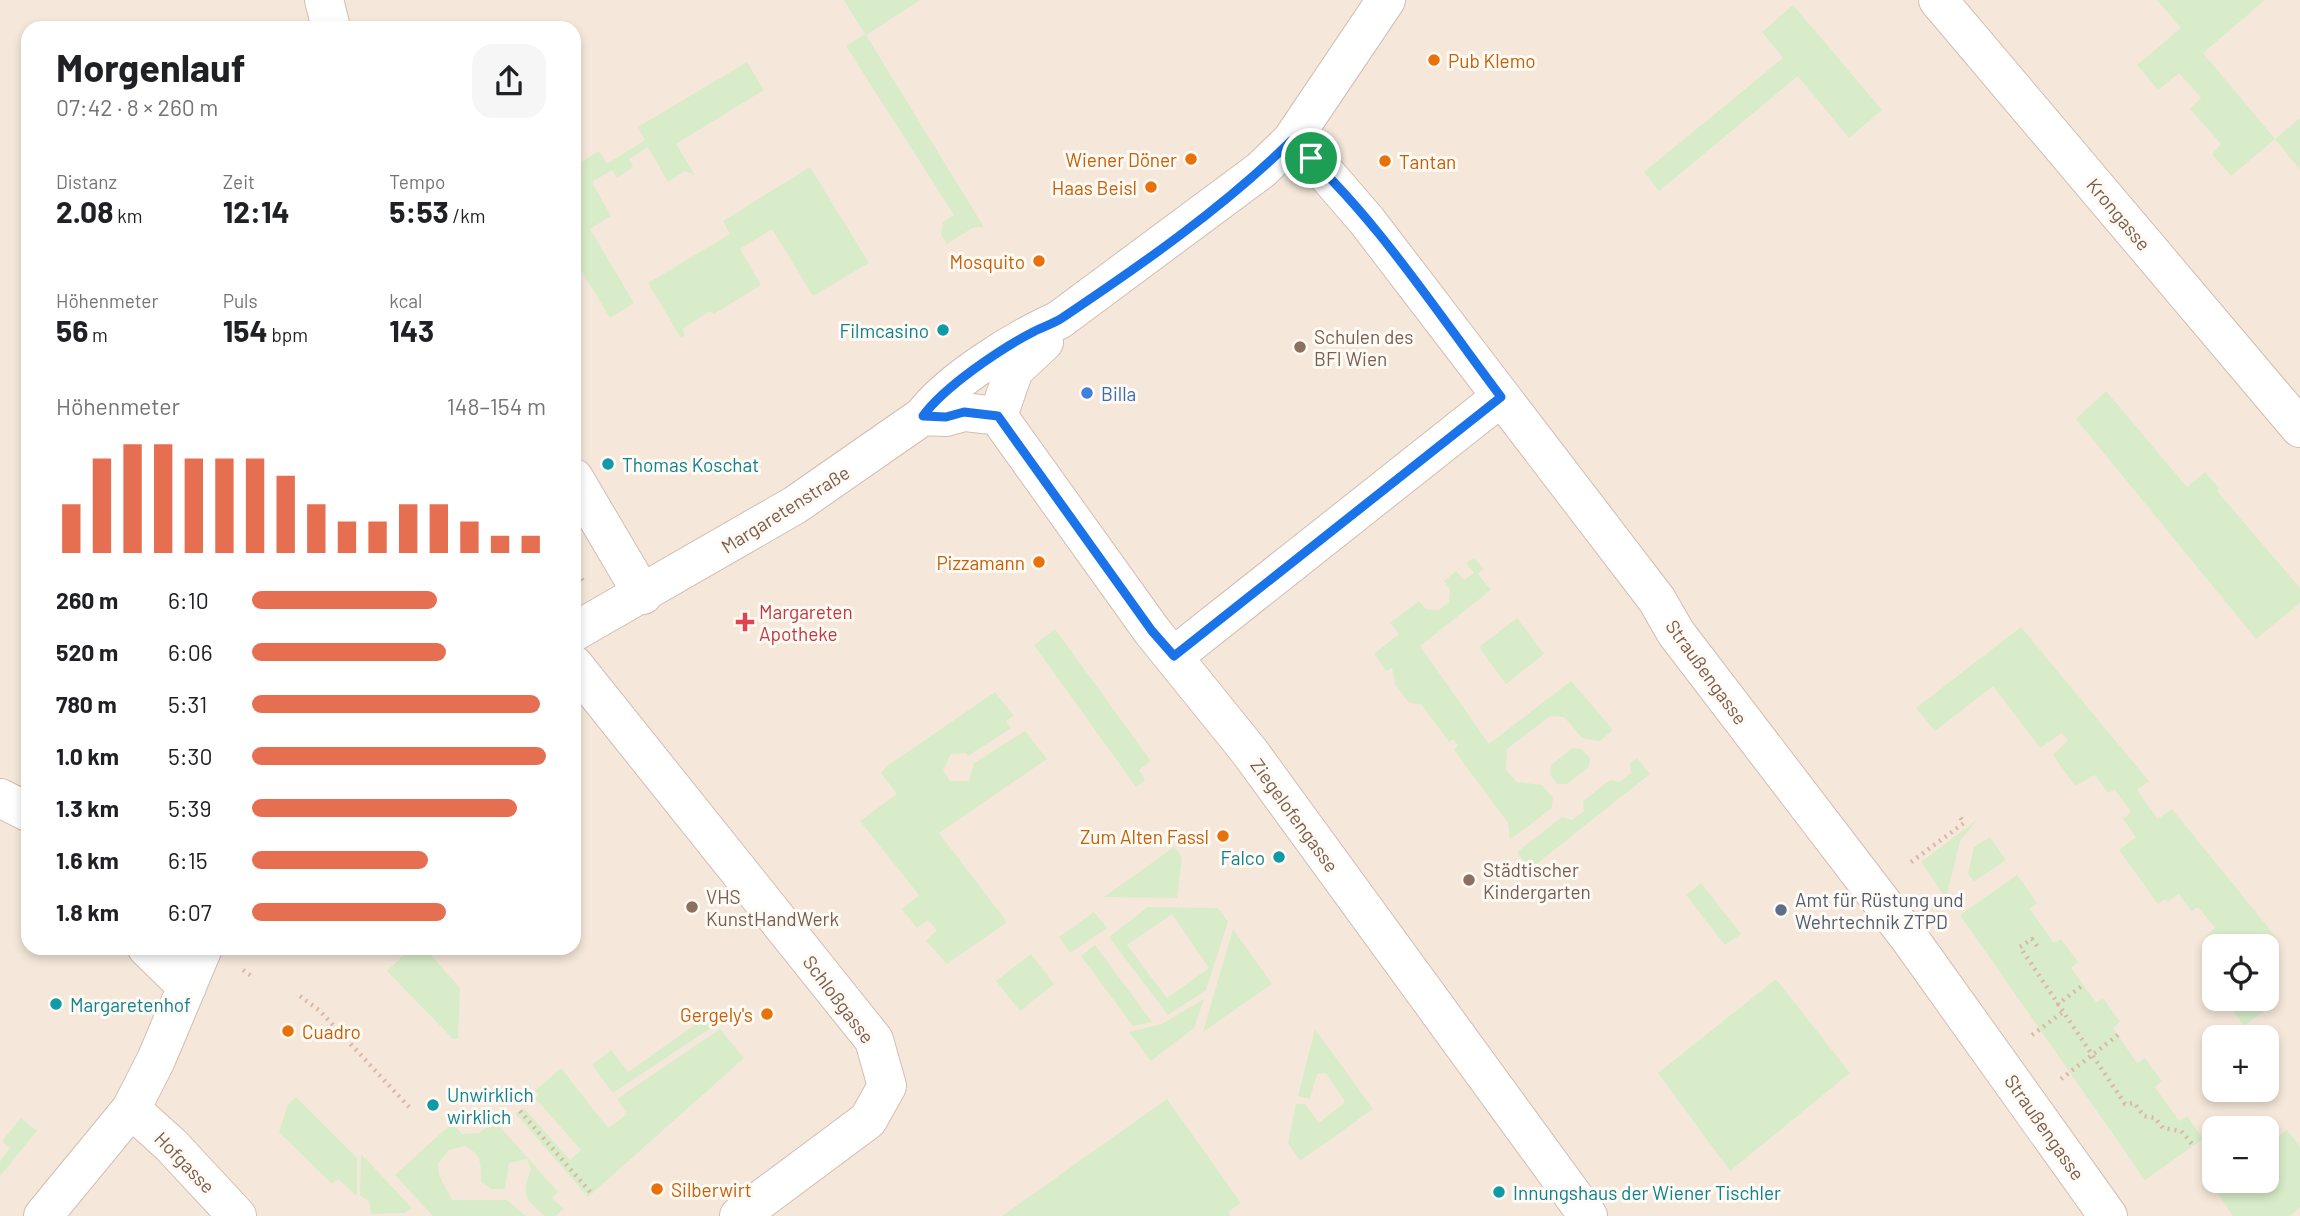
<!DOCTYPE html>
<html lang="de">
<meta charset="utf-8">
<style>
:root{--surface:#fff;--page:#f6f6f6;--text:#202124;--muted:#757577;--accent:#e76f51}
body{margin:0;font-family:Barlow,sans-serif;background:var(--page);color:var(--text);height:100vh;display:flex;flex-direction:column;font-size:26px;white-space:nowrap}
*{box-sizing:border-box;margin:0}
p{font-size:23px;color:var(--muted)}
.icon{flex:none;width:38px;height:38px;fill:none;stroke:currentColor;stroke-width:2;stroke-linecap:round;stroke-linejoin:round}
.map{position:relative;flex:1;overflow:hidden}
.side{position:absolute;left:21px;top:21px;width:560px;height:934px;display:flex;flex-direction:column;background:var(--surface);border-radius:21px;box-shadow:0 4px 10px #0003}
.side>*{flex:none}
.tools{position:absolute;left:2202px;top:934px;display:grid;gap:14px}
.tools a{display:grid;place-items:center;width:77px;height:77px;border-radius:14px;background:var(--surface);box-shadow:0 4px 10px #0003;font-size:35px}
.pin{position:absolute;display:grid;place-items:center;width:60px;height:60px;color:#fff;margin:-30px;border:4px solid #fff;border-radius:50%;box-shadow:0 2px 7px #0007}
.round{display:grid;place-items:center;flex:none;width:74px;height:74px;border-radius:21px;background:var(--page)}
.head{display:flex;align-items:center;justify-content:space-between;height:119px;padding:0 35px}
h1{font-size:38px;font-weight:700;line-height:52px}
.figures{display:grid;grid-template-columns:repeat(3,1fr);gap:10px;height:119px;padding:7px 35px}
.figures div{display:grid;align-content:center}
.figures b{font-size:30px;font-weight:700}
.figures small{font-size:19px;font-weight:400}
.figures p{font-size:19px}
.chart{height:196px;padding:14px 35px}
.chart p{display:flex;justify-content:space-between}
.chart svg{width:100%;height:126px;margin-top:7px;stroke:var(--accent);stroke-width:6}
ul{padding:0 35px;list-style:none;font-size:23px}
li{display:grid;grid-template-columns:112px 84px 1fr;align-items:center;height:52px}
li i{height:18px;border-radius:9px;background:var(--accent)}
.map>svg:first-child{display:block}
.residential{fill:#f5e8da;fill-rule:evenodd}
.green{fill:#d8ecc9;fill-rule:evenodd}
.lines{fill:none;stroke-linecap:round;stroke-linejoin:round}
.minor-casing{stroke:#d1beb0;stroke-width:40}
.path{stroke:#d9b8a5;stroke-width:4.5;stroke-dasharray:2 5;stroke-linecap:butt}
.minor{stroke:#fff;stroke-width:38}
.route-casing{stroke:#fff;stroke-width:14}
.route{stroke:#1a73e8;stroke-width:9}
.food-dot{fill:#e8710a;stroke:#fffaf3;stroke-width:2.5}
.culture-dot{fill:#0f9aa8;stroke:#fffaf3;stroke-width:2.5}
.education-dot{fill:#8d6e63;stroke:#fffaf3;stroke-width:2.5}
.shop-dot{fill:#3f7fe0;stroke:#fffaf3;stroke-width:2.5}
.health-dot{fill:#e0444e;stroke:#fffaf3;stroke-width:2.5}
.service-dot{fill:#5c6f8a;stroke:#fffaf3;stroke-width:2.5}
.labels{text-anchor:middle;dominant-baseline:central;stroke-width:6;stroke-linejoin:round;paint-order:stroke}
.food-label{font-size:19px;fill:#c56008;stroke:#fffaf3;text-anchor:end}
.street-label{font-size:19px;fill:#7a5c4d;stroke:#fffaf3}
.culture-label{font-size:19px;fill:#0d838f;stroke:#fffaf3;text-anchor:start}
.education-label{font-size:19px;fill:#785e54;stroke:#fffaf3;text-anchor:start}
.shop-label{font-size:19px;fill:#366cbe;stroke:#fffaf3;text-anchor:start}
.health-label{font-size:19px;fill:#be3a42;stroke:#fffaf3;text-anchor:start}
.service-label{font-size:19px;fill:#4e5e75;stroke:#fffaf3;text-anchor:start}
</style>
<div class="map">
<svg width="2300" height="1216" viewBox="0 0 2300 1216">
<rect width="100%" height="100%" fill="#fdf6ec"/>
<path class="residential" d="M0 0H2300V1216H0ZM28 28H574V948H28ZM2214 947H2266V999H2214ZM2214 1038H2266V1090H2214ZM2214 1129H2266V1181H2214Z"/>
<path class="green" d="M844 0H920L866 35 984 227H974L947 244 941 234 943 222 954 215 846 46 865 34Z
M2157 0H2265L2203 53 2275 139 2300 118V170L2275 139 2231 176 2212 154 2221 144 2190 109 2201 98 2179 73 2158 90 2137 65 2181 28Z
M1793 5 1882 110 1849 138 1798 76 1659 191 1644 172 1783 58 1762 32Z
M747 62 764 90 676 144 695 175 685 171 668 182 648 147 629 159 633 167 617 178 612 170 592 182 611 216 590 229 634 303 610 318 574 258V167L599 151 607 164 645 140 638 127Z
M810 167 869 263 813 296 772 229 740 249 761 285 714 314 710 311 682 329 685 336 681 338 648 283 730 234 723 221Z
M2106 391 2187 487 2205 472 2219 488 2217 491 2300 588V603L2256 639 2076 419Z
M1474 558 1484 569 1478 574 1491 590 1420 646 1489 744 1571 681 1613 730 1600 741 1582 738 1564 717 1550 716 1507 749 1506 770 1517 782 1542 785 1553 798 1552 808 1510 840 1508 823 1454 750 1458 745 1453 739 1449 742 1421 704 1409 703 1395 684 1392 668 1386 671 1374 654 1399 634 1390 623 1419 601 1426 609 1439 610 1449 602 1450 589 1444 581 1456 571 1464 580 1474 573 1466 563Z
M1517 618 1544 654 1506 684 1479 647Z
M2021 627 2149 781 2137 790 2158 819 2172 809 2276 937 2263 947H2214L2206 936 2215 928 2198 907 2191 911 2179 894 2168 902 2165 899 2158 904 2119 850 2136 837 2123 819 2131 812 2114 789 2108 793 2095 775 2075 786 2053 755 2068 740 2062 733 2040 748 1993 686 1935 731 1916 708Z
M1055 629 1151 761 1139 770 1145 780 1136 787 1034 645Z
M995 692 1014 716 1006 721 1011 728 968 756 966 753 951 754 943 770 950 781H969L974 763 1025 731 1047 759 939 833 1007 922 947 964 926 941 937 930 928 920 917 928 902 909 919 895 860 821 897 794 881 773 887 766Z
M1573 748 1581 749 1590 758 1589 767 1567 784H1557L1550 775 1551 765Z
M1637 758 1650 774 1530 869 1517 852 1562 817 1572 820 1584 811 1583 801 1610 780 1620 782 1631 773 1630 763Z
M1978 819 1960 841 1947 894H1943L1921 862Z
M1990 837 2006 860 1974 882 1968 874 1974 847Z
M1174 847 1182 857 1177 898 1104 897Z
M2017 875 2037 903 2030 909 2054 943 2061 939 2078 962 2071 968 2096 1002 2103 998 2120 1022 2113 1028 2137 1063 2145 1058 2162 1081 2155 1087 2179 1121 2187 1116 2203 1139 2145 1180 1960 915Z
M1701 883 1741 934 1725 945 1686 895Z
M1148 907 1218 908 1228 922 1206 990 1168 1015 1109 937ZM1172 914 1209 968 1167 998 1127 945Z
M1094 912 1107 928 1070 953 1059 937Z
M1233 929 1272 984 1203 1032Z
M1095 945 1152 1022 1133 1026 1081 956Z
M410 949H426L460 988 458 1039H453L387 971Z
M1031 954 1054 984 1020 1011 996 981Z
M1776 979 1850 1073 1730 1171 1658 1073Z
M2266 981 2269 1007 2244 1026 2225 999H2266Z
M1204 999 1194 1028 1151 1061 1129 1032 1162 1024Z
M709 1015 717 1024 613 1093 592 1065 611 1050 628 1072Z
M720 1029 744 1058 588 1197 516 1114 524 1108 570 1160 581 1150 535 1098 539 1095 535 1091 561 1068 608 1128 627 1114 617 1099Z
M1315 1029 1373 1109 1300 1161 1288 1143 1296 1104H1305L1319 1123 1345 1102 1326 1073 1317 1074 1310 1099 1298 1096Z
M296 1097 357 1158V1196L338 1179 332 1184 279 1132 288 1104Z
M1167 1099 1241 1203 1228 1212 1230 1216H1002Z
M21 1118 37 1131 0 1176V1161L10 1148 2 1141Z
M495 1121 558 1192 552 1198 564 1209 555 1216H545C526 1200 520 1195 531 1170L527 1159 509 1163 505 1189H491L481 1182C481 1164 482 1154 464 1146L449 1150 438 1164 439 1175 452 1200H507L526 1216H433L395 1175 452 1123 462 1134 479 1133Z
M2287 1130 2300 1146V1207L2290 1216H2233L2212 1185 2217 1181H2266V1145Z
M361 1154 412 1208 405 1213 371 1214 369 1201 360 1196Z"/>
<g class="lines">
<g class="minor-casing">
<path id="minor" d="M324 0 331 28
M1938 0 2300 428
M1291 141 1323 170 1367 221 1657 600 1676 633 1910 939 2108 1216
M923 416 946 417 964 412 998 416
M998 416 1152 631 1249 751 1588 1216
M998 416 1014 370 1044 342
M574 478 643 595
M574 632 795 505 923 416C950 380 1017 339 1059 320L1261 170 1291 141 1386 0
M1174 656 1501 397
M574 665 874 1040 887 1086 868 1120 739 1216
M0 798 28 812
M147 948 187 987
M131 1109 171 1145 237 1216
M43 1216 131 1109 156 1060 203 948"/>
</g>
<path class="path" d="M574 567 583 581
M1911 862 1964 823 1960 817
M2037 946 2032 939 2020 947 2125 1104 2134 1103 2144 1116 2155 1118 2163 1128 2181 1131 2193 1145
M243 970 254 978
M300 996 320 1011 409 1107
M2057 1005 2083 985
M2032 1035 2063 1012
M2061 1079 2118 1035
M520 1111 591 1193"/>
<use href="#minor" class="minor"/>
</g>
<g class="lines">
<g class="route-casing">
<path id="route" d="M1291 141C1372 211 1436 311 1501 397L1174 656 1152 631 998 416 964 412 946 417 923 416C944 387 1000 349 1033 332 1042 327 1053 324 1062 318 1141 265 1223 208 1291 141Z"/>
</g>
<use href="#route" class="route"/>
</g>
<g class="food-dot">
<circle cx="1434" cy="60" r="7"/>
<circle cx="1191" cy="159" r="7"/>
<circle cx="1385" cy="161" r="7"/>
<circle cx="1151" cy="187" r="7"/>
<circle cx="1039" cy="261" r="7"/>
<circle cx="1039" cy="562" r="7"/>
<circle cx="1223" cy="836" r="7"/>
<circle cx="767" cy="1014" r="7"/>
<circle cx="288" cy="1031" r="7"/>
<circle cx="657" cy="1189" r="7"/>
</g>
<g class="culture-dot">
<circle cx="943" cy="330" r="7"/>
<circle cx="608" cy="464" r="7"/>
<circle cx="1279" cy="857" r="7"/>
<circle cx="56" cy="1004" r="7"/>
<circle cx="433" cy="1105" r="7"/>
<circle cx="1499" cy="1192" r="7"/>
</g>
<g class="education-dot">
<circle cx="1300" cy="347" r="7"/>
<circle cx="1469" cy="880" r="7"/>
<circle cx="692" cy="907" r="7"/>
</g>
<circle class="shop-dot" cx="1087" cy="393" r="7"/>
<path class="health-dot" d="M741.5 611.5h7v7h7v7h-7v7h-7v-7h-7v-7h7z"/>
<circle class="service-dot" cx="1781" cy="910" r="7"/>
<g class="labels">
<g class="food-label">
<text x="1448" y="60" text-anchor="start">Pub Klemo</text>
<text x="1177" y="159">Wiener Döner</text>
<text x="1399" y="161" text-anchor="start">Tantan</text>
<text x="1137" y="187">Haas Beisl</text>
<text x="1025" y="261">Mosquito</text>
<text x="1025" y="562">Pizzamann</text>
<text x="1209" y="836">Zum Alten Fassl</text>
<text x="753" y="1014">Gergely's</text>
<text x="302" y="1031" text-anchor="start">Cuadro</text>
<text x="671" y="1189" text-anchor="start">Silberwirt</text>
</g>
<g class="street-label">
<text transform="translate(2119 214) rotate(50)">Krongasse</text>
<text transform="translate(785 509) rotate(-32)">Margaretenstraße</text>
<text transform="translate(1707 672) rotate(54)">Straußengasse</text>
<text transform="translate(1295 815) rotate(54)">Ziegelofengasse</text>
<text transform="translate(839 999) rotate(53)">Schloßgasse</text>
<text transform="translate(2045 1127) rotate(55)">Straußengasse</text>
<text transform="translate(185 1162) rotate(46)">Hofgasse</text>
</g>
<g class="culture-label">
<text x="929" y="330" text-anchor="end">Filmcasino</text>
<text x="622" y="464">Thomas Koschat</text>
<text x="1265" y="857" text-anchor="end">Falco</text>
<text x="70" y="1004">Margaretenhof</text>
<text x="447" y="1094">Unwirklich<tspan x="447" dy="22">wirklich</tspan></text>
<text x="1513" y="1192">Innungshaus der Wiener Tischler</text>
</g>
<g class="education-label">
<text x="1314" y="336">Schulen des<tspan x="1314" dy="22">BFI Wien</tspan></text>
<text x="1483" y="869">Städtischer<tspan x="1483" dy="22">Kindergarten</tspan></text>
<text x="706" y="896">VHS<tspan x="706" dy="22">KunstHandWerk</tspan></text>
</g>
<g class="shop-label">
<text x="1101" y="393">Billa</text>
</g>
<g class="health-label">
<text x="759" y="611">Margareten<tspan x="759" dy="22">Apotheke</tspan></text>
</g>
<g class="service-label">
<text x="1795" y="899">Amt für Rüstung und<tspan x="1795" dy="22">Wehrtechnik ZTPD</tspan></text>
</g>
</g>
</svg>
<div class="tools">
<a><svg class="icon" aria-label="locate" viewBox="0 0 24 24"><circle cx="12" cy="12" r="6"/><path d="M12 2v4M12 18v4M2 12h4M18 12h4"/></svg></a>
<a>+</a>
<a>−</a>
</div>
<div class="pin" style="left:1311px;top:158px;background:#1e9e55"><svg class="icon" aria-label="arrive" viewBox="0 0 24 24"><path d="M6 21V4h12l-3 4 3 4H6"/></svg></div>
<section class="side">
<div class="head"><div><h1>Morgenlauf</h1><p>07:42 · 8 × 260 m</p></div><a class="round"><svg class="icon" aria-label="share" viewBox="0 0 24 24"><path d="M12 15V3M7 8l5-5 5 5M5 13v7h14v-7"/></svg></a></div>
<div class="figures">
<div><p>Distanz</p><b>2.08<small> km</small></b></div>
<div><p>Zeit</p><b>12:14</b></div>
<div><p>Tempo</p><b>5:53<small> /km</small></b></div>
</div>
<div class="figures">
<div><p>Höhenmeter</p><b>56<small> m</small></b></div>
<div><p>Puls</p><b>154<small> bpm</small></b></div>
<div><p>kcal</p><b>143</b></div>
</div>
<div class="chart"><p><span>Höhenmeter</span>148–154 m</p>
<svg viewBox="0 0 160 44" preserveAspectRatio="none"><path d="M5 44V27M15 44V11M25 44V6M35 44V6M45 44V11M55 44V11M65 44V11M75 44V17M85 44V27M95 44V33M105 44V33M115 44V27M125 44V27M135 44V33M145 44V38M155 44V38"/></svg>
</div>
<ul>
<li><b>260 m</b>6:10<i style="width:63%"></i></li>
<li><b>520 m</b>6:06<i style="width:66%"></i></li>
<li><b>780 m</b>5:31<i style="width:98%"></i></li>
<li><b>1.0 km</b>5:30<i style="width:100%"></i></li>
<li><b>1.3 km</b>5:39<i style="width:90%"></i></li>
<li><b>1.6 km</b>6:15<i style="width:60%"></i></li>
<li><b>1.8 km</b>6:07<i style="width:66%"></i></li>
</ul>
</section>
</div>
